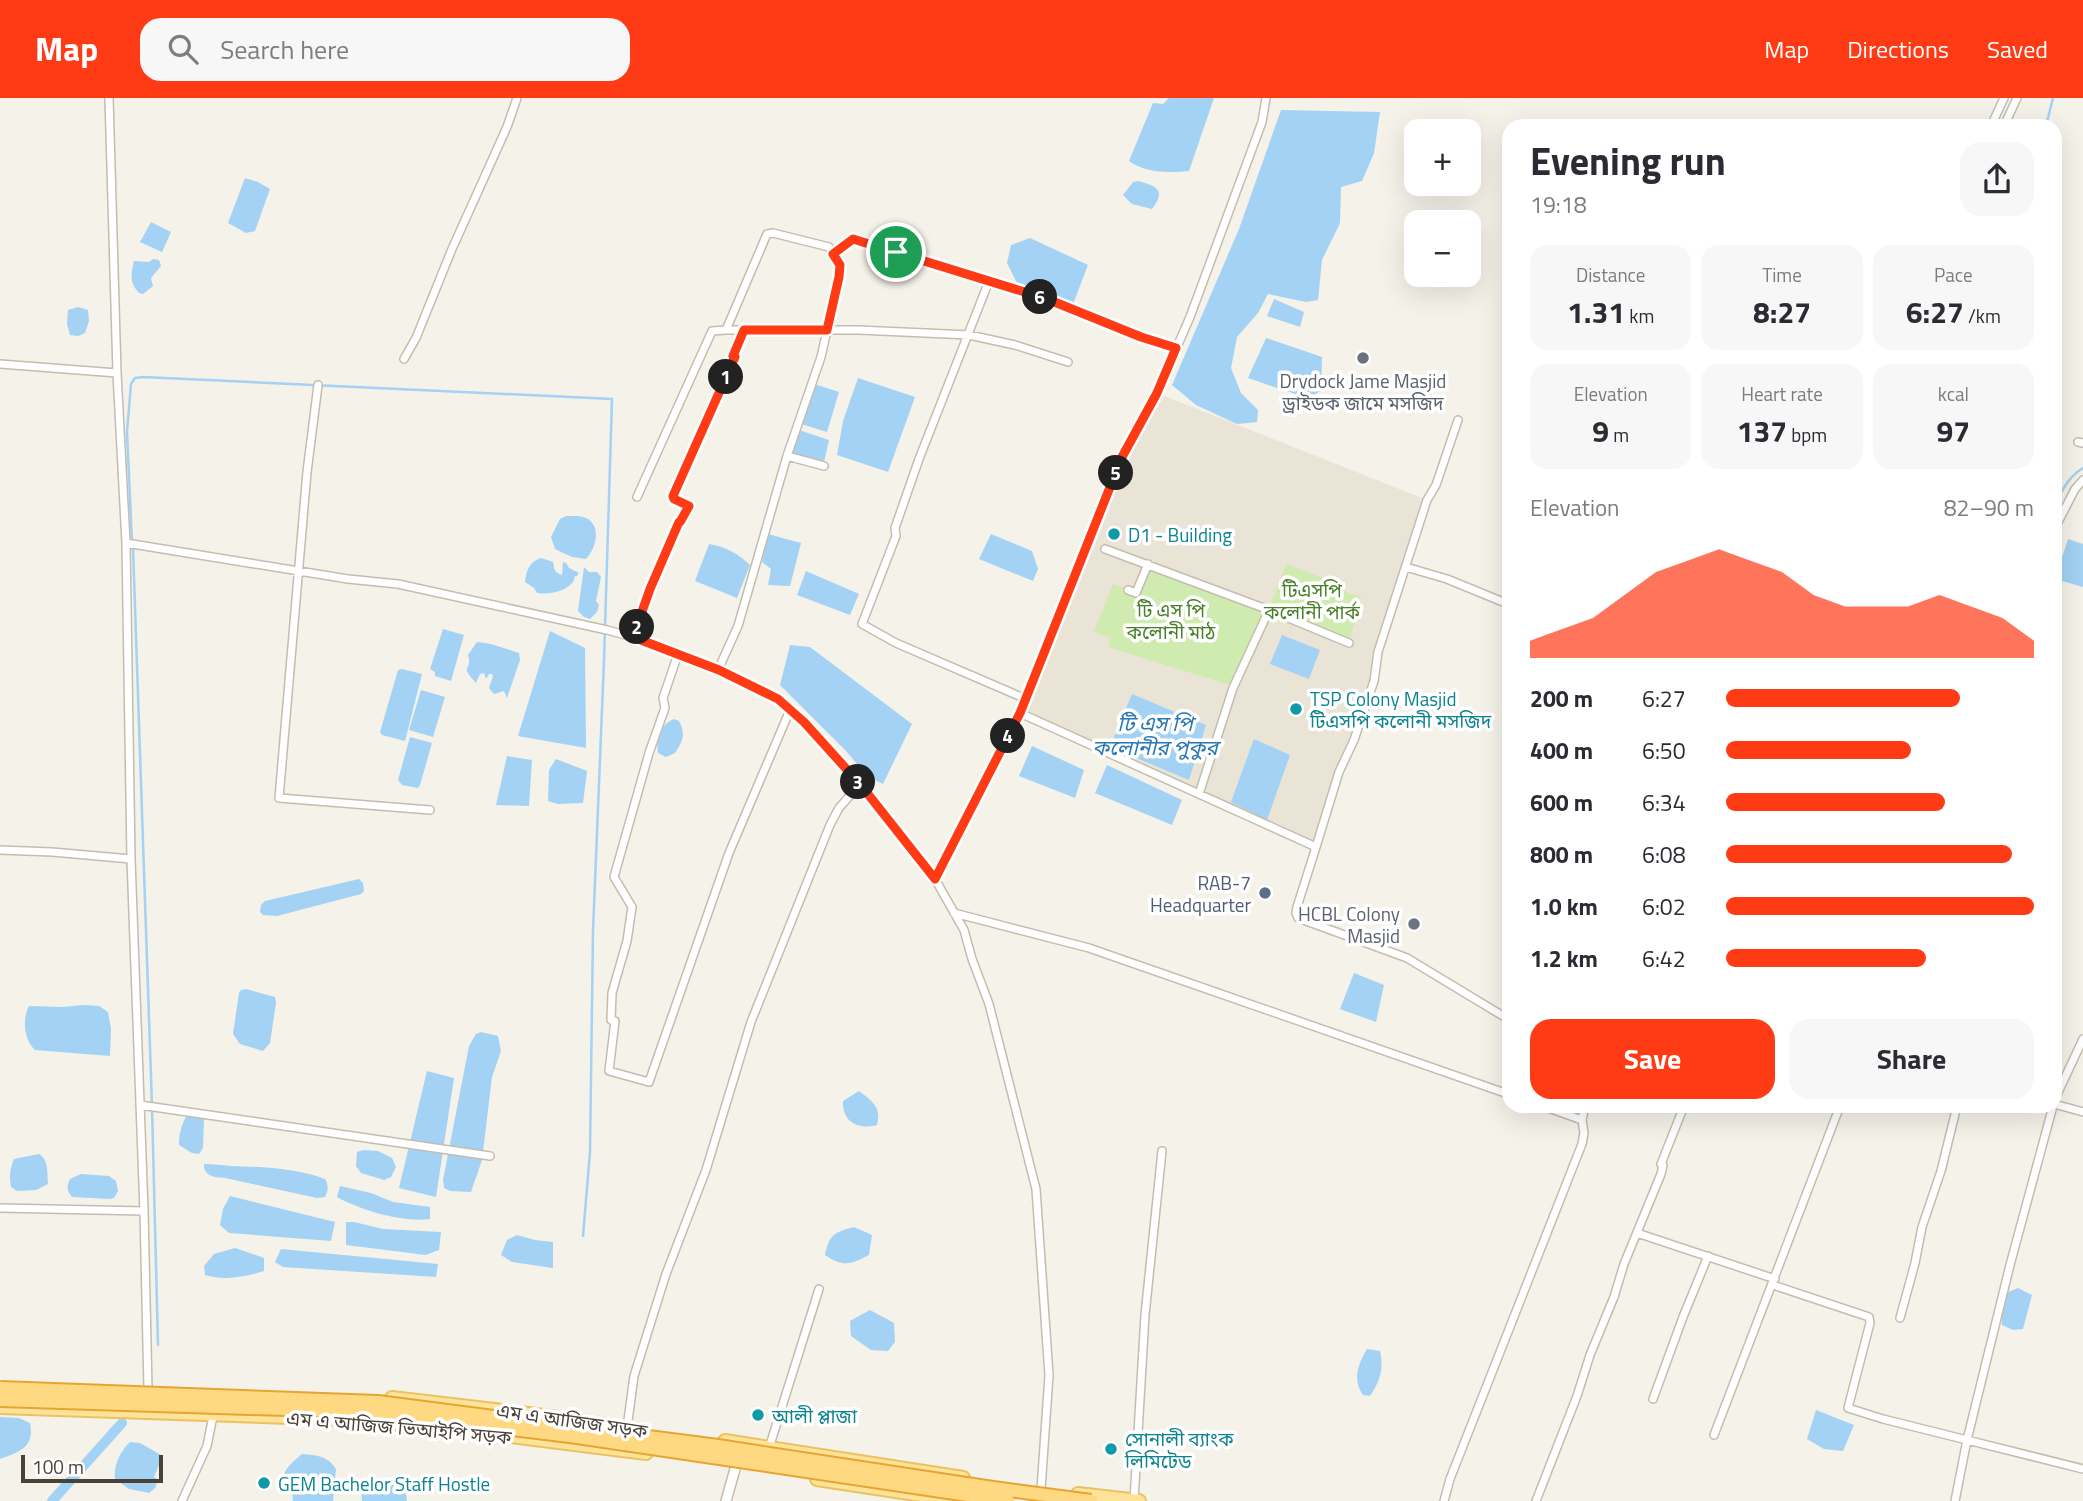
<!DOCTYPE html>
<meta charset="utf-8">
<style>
:root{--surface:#fff;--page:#f7f7f7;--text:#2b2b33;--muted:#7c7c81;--accent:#ff3b16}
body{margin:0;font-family:"Titillium Web","Noto Sans Bengali",sans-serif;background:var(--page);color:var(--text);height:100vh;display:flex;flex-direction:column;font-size:26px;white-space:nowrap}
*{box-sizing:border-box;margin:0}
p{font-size:23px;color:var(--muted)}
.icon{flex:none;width:38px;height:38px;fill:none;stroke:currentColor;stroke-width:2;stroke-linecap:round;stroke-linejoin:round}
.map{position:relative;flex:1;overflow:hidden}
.sheet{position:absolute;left:1502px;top:21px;width:560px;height:994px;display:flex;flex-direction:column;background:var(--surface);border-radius:21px;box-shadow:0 7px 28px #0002}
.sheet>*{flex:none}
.tools{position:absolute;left:1404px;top:21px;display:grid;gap:14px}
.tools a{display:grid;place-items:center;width:77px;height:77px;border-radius:14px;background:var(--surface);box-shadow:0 7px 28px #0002;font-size:35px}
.scale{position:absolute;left:21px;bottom:18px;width:142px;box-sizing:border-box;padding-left:7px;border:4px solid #4a4237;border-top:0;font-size:19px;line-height:24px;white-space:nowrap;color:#4a4237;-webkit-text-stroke:5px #fff;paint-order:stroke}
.pin{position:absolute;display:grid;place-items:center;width:60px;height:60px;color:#fff;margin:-30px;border:4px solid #fff;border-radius:50%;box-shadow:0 2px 7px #0007}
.km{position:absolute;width:35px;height:35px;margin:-18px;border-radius:50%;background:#222;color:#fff;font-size:19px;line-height:35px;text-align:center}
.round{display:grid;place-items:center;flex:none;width:74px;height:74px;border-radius:21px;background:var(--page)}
.headline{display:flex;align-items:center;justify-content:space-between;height:119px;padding:0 28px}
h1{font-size:38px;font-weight:700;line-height:52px}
.metrics{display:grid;grid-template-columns:repeat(3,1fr);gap:10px;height:119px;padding:7px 28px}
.metrics div{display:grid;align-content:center;border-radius:18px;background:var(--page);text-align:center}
.metrics b{font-size:30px;font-weight:700}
.metrics small{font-size:19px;font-weight:400}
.metrics p{font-size:19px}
.chart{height:196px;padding:14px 28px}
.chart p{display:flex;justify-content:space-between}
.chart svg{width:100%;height:126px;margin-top:7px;fill:var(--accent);opacity:.7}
.button{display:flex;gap:14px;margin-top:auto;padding:14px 28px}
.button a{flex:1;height:80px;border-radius:21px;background:var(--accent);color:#fff;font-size:28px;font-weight:700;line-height:80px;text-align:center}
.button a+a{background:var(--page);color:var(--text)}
ul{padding:0 28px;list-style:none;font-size:23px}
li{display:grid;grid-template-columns:112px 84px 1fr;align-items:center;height:52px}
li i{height:18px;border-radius:9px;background:var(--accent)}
header{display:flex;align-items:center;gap:42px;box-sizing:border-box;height:98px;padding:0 35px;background:var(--accent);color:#fff}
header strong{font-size:33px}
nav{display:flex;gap:38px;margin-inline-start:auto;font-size:24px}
.search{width:490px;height:63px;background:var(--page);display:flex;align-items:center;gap:18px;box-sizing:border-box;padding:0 24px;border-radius:21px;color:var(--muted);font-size:26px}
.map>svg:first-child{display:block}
.residential{fill:#eae4d7}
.green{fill:#d0ebb0}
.water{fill:#a3d2f4}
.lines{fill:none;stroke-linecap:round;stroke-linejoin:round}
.stream{stroke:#a3d2f4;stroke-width:2.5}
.canal{stroke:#a3d2f4;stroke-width:10}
.minor-casing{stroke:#c4bdae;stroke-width:10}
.tertiary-casing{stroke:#c4bdae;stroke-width:12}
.primary-casing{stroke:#eac262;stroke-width:16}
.minor{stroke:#fff;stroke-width:7}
.tertiary{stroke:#fff;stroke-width:9}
.primary{stroke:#ffe398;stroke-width:12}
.trunk-bridge-casing{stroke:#e6a533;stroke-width:16;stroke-linecap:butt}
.trunk-bridge{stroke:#ffd981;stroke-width:12}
.route-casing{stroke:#fff;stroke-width:14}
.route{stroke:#ff3b16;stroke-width:9}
.worship-dot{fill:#6b7280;stroke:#fff;stroke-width:2.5}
.culture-dot{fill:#0f9aa8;stroke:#fff;stroke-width:2.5}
.service-dot{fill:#5c6f8a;stroke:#fff;stroke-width:2.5}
.labels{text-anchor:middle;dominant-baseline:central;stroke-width:7;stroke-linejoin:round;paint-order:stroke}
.worship-label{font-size:19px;fill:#5b616d;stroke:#fff}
.culture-label{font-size:19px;fill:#0d838f;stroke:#fff;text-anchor:start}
.park-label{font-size:19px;fill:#477f26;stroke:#fff}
.service-label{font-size:19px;fill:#4e5e75;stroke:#fff;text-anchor:end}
.street-label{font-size:19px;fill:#4a4237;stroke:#fff}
.water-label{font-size:21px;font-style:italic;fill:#2878b3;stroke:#fff}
</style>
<header>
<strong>Map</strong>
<div class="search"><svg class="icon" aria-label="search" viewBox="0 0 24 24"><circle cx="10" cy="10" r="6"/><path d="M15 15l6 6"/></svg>Search here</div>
<nav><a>Map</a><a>Directions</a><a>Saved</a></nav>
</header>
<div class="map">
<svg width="2083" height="1403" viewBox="0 0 2083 1403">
<rect width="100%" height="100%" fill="#f5f2e9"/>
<path class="residential" d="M1157 295 1427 402 1378 554 1374 583 1316 749 1020 615 1122 359Z"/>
<path class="green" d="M1147 466 1269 511 1286 466 1345 488 1343 493 1361 499 1349 545 1269 512 1233 588 1108 549 1110 540 1094 534 1113 486 1136 494Z"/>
<path class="water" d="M1169 0H1214L1189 73C1169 75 1145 75 1129 63L1153 5 1163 6Z
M1281 12 1380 14 1374 55 1362 83 1341 89 1340 125 1322 162 1318 202 1306 204 1268 196 1258 215 1237 239 1231 270 1241 295 1258 312 1257 324 1237 326 1196 307 1172 287 1239 131Z
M245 80 258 84 270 91 255 133 246 135 228 125Z
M1138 83C1158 88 1166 93 1152 111L1132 106 1123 97 1133 84Z
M151 124 171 134 162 154 140 144Z
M1030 140 1088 167 1073 206 1017 185 1007 165 1011 147Z
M153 161 159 162 161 168 151 180 153 188 143 196 139 195C129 184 131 176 134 163L149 164Z
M1274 201 1304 214 1300 229 1267 218Z
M78 209 88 212 89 223 85 235 78 238 70 237 67 226 68 212Z
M1266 240 1322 259 1321 292 1310 301 1248 280Z
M858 280 915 299 888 374 837 357 843 323Z
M814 286 839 294 827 334 801 326Z
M799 332 829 342 824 364 790 355Z
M566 418C572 418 582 417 588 421 602 430 595 452 586 461L572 459 555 451 551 439 560 421Z
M768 436 801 445 790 488 768 487 771 471 762 464Z
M991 436 1032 453 1038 471 1033 483 979 461Z
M2068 441 2083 446V489L2055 481Z
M709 446C726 449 737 455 750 467L737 500 695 483Z
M541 460 553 464C555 471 553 474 562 477L563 464 566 465 569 470 579 475 577 478H575C573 493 549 497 537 495L534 490 525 484C526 473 530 463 541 460Z
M584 469 589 474H597L601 479 596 503 599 507 597 514 590 521 584 519 578 513Z
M806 473 859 496 850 517 797 497Z
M443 531 464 537 451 583 435 578V574L430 571Z
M550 533 585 550 586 650 518 638Z
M1282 537 1320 552 1309 581 1270 566Z
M477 544 491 546 519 555 520 562 507 600 504 593 494 596 489 590 493 578 492 576H489L486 581 484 575 480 576 476 585C458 566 473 574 468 557Z
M790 547 810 549 912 626 883 686 867 678 847 654 780 587Z
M402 571 422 576 405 643 382 637 380 634 398 572Z
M421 592 445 599 433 639 409 632Z
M1132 596 1206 627 1189 682 1110 649Z
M674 621 679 623C686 636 683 643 675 655L666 659 658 655C656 642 660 626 674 621Z
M410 639 432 645 420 687 418 690 402 687 398 682Z
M1254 641 1290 657 1267 722 1231 704Z
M1032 648 1084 672 1075 700 1019 678Z
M507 658 532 662 529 708 496 707Z
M556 661 587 673 583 705 558 706 548 703 549 672Z
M1107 667 1182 702 1172 727 1095 695Z
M359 781 363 785 364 793 361 796 277 818 263 817 260 814 261 807 265 803Z
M1354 875 1384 887 1376 924 1340 911Z
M246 891 275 899 276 905 270 945 263 953 240 946 233 936 239 895 241 892Z
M84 907 99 908 108 914 111 931 110 958 35 952C24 942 22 921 29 908L62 909Z
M481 934 498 938 501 953 492 979 482 1062 471 1094 450 1093 444 1090 443 1082 469 948 476 936Z
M427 973 454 980 436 1099 399 1090Z
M859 993C872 1003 882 1009 877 1027 858 1032 842 1024 843 1003Z
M189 1015 204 1020 203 1050 199 1056 192 1055 179 1047C178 1038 183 1021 189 1015Z
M363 1052 378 1053 392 1060 396 1069 391 1079 384 1082 361 1075 356 1068 357 1054Z
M39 1056C49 1062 47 1074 48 1086L36 1092 17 1093 11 1089C9 1079 10 1070 14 1061Z
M204 1066C213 1066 222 1067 231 1068 262 1069 296 1070 325 1081 329 1088 328 1092 325 1099L317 1100 225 1080C215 1080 203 1078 204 1066Z
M81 1076 109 1078 116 1083 118 1093 114 1100 110 1101 72 1099C67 1092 66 1090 70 1081Z
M340 1088 371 1095 393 1104 430 1109V1121C404 1125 360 1112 337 1099Z
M230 1098 335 1124 331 1143 229 1135 220 1127 223 1111Z
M346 1124H354L383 1131 441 1134 439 1152 426 1157 346 1147Z
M854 1129 872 1137 869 1157C850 1167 843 1169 825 1157 829 1137 834 1134 854 1129Z
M517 1137 535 1142 553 1144V1170L512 1164 501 1157 507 1142Z
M235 1150 264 1160V1173C244 1179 226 1183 205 1177L204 1168 214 1156Z
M281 1151 438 1166 436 1179 283 1169 275 1164Z
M2018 1190 2032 1197 2023 1231 2013 1232 2002 1227 2001 1215 2006 1195Z
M870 1212 894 1225 895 1244 888 1253 871 1252 851 1238 850 1223Z
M1367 1251 1380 1253C1384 1271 1380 1283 1370 1298L1363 1297C1352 1282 1358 1266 1367 1251Z
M1816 1312 1854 1327 1843 1353 1824 1351 1807 1341Z
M0 1319 19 1320 30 1325C35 1349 20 1354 0 1361Z
M130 1344 140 1345 161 1357V1362L154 1379 158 1382 155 1390 149 1395 129 1391 115 1381C113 1368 121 1352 130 1344Z
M302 1356C316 1357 328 1358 336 1371L333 1403H293L292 1396C273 1380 288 1368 302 1356Z
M388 1387H398L405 1391 407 1403H362L361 1392Z"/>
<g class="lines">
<path class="stream" d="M2046 28 2053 0
M2054 408C2062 393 2068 379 2083 370
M132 444 127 334 131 286 135 280 143 279 612 301 604 562 593 833 590 1054 583 1138
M133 450 152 1008 158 1247"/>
<path class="canal" d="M52 1403 122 1325"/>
<g class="minor-casing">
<path id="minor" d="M1991 28 2004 0
M2004 28 2017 0
M833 156 853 141 989 183 919 361 895 430 896 438 862 526 896 545 1026 601
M989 183 1047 201 1141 239 1176 250
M726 232H859L969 237 1015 247 1068 264
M404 261 416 240 452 151 507 29 517 0
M0 266 117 275
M318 287 307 374 279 700 430 712
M2078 344 2083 345
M787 358 824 368
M637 399 712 233 726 232 767 136 773 135 829 149 840 167 839 179 821 259 787 358 738 528 718 572
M2054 432 2075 391 2083 382
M126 445 348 481 398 486 607 532 633 539 718 572 778 601 804 624 860 686 935 781
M1105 451 1269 512 1233 590 1199 696
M1406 469 1447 481 1508 506
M1128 492 1136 495 1148 466
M1269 512 1349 545
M633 539 650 491 679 423 680 424 689 408 674 401 673 398 735 259 733 258 744 232
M678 556 663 600 665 610 649 655 614 779 632 809 627 843 612 895 611 922 615 923 609 973 649 984 729 755 790 612
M1020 615 1316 749 1297 809 1296 815 1298 820 1407 860 1508 921
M1316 749 1339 674 1354 642 1374 583 1378 554 1427 402 1436 387 1458 322
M0 752 52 754 131 761
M954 815 1089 850 1508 996
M2054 1003 2083 941
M2054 1006 2083 1014
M140 1007 490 1058
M1582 1022 1585 1008
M0 1110 144 1113 131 761 126 445 117 275 109 0
M144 1113 148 1291
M1637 1135 1775 1181
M1773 1187 1869 1219 1870 1225 1848 1310 1883 1321 1967 1342 2010 1167 2053 1008
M1900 1220 1915 1165 1922 1129 1941 1073 1957 1008
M1653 1301 1683 1219 1708 1158
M627 1330 634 1278 666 1176 706 1072 751 924 830 727 839 710 860 686
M1714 1337 1840 1008
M769 1350 819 1191
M1041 1391 1049 1277 1036 1091 989 906 972 861 964 832 935 781 1020 615 1122 359 1157 295 1190 219 1262 24 1266 0
M1134 1402 1145 1217 1162 1053
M182 1403 207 1348 213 1318
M1444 1403 1450 1381 1582 1046 1584 1035 1582 1022 1543 1008
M1536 1403 1577 1298 1590 1257 1614 1199 1624 1166 1661 1076 1663 1067 1661 1066 1684 1008
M1955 1403 1967 1342 2083 1371"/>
</g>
<g class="tertiary-casing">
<path id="tertiary" d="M726 1403 739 1357"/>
</g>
<g class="primary-casing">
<path id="primary" d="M392 1300 529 1316 641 1332
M0 1309 348 1321 446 1330 646 1355
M725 1343 963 1380
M817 1381 961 1403
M1078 1396 1139 1403"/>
</g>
<use href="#minor" class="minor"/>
<use href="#tertiary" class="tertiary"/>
<use href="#primary" class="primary"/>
<g class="trunk-bridge-casing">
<path id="trunk-bridge" d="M0 1290 378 1304 718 1348 993 1390 1091 1403
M0 1302 377 1314 577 1339 1008 1403"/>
</g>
<use href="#trunk-bridge" class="trunk-bridge"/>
</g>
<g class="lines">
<g class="route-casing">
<path id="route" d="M853 141 1047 201 1141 239 1176 250 1157 295 1122 359 1020 615 935 781 860 686 804 624 778 601 719 572 633 539 650 491 679 424H680L689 408 674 401 673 398 735 259 733 258 744 232H827L839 179 840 167 833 156Z"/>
</g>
<use href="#route" class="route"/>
</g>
<g class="worship-dot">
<circle cx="1363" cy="260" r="7"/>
<circle cx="1414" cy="826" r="7"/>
</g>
<g class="culture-dot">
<circle cx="1114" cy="436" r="7"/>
<circle cx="1296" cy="611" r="7"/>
<circle cx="758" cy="1317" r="7"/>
<circle cx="1111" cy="1351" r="7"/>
<circle cx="264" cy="1385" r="7"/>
</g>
<circle class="service-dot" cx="1265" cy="795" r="7"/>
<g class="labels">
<g class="worship-label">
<text x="1363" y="282">Drydock Jame Masjid<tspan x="1363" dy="22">ড্রাইডক জামে মসজিদ</tspan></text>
<text x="1400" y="815" text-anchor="end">HCBL Colony<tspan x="1400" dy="22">Masjid</tspan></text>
</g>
<g class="culture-label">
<text x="1128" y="436">D1 - Building</text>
<text x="1310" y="600">TSP Colony Masjid<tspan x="1310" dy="22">টিএসপি কলোনী মসজিদ</tspan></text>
<text x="772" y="1317">আলী প্লাজা</text>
<text x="1125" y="1340">সোনালী ব্যাংক<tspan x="1125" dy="22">লিমিটেড</tspan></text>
<text x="278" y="1385">GEM Bachelor Staff Hostle</text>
</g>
<g class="park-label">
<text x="1312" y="491">টিএসপি<tspan x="1312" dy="22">কলোনী পার্ক</tspan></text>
<text x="1171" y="511">টি এস পি<tspan x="1171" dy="22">কলোনী মাঠ</tspan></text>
</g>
<g class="service-label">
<text x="1251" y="784">RAB-7<tspan x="1251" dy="22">Headquarter</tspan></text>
</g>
<g class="street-label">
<text transform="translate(572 1322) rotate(8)">এম এ আজিজ সড়ক</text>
<text transform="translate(399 1329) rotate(5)">এম এ আজিজ ভিআইপি সড়ক</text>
</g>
<g class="water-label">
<text x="1155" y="625">টি এস পি<tspan x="1155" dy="24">কলোনীর পুকুর</tspan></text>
</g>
</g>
</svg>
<div class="tools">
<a>+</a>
<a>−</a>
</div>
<div class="scale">100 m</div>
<div class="pin" style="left:896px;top:154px;background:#1e9e55"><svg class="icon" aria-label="arrive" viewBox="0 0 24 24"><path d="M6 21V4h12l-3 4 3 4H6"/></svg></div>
<b class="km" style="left:726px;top:279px">1</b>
<b class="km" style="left:637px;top:529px">2</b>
<b class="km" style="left:858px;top:684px">3</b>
<b class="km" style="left:1008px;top:638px">4</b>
<b class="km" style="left:1116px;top:375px">5</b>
<b class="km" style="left:1040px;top:199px">6</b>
<section class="sheet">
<div class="headline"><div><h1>Evening run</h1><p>19:18</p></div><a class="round"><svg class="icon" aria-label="share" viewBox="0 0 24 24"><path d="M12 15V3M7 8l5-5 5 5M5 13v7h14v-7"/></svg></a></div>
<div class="metrics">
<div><p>Distance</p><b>1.31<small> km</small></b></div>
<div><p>Time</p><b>8:27</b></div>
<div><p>Pace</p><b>6:27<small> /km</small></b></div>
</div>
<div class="metrics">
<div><p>Elevation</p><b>9<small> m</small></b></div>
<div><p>Heart rate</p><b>137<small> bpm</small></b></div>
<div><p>kcal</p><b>97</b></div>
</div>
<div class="chart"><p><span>Elevation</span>82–90 m</p>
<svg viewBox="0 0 160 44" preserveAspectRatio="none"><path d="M0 44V38L10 34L20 30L30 22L40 14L50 10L60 6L70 10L80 14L90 22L100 26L110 26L120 26L130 22L140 26L150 30L160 38V44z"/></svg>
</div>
<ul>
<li><b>200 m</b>6:27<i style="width:76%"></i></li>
<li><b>400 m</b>6:50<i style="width:60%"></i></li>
<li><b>600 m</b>6:34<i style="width:71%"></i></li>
<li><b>800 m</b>6:08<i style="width:93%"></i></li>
<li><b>1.0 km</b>6:02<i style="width:100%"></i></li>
<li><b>1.2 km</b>6:42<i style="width:65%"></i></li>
</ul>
<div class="button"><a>Save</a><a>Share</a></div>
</section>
</div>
